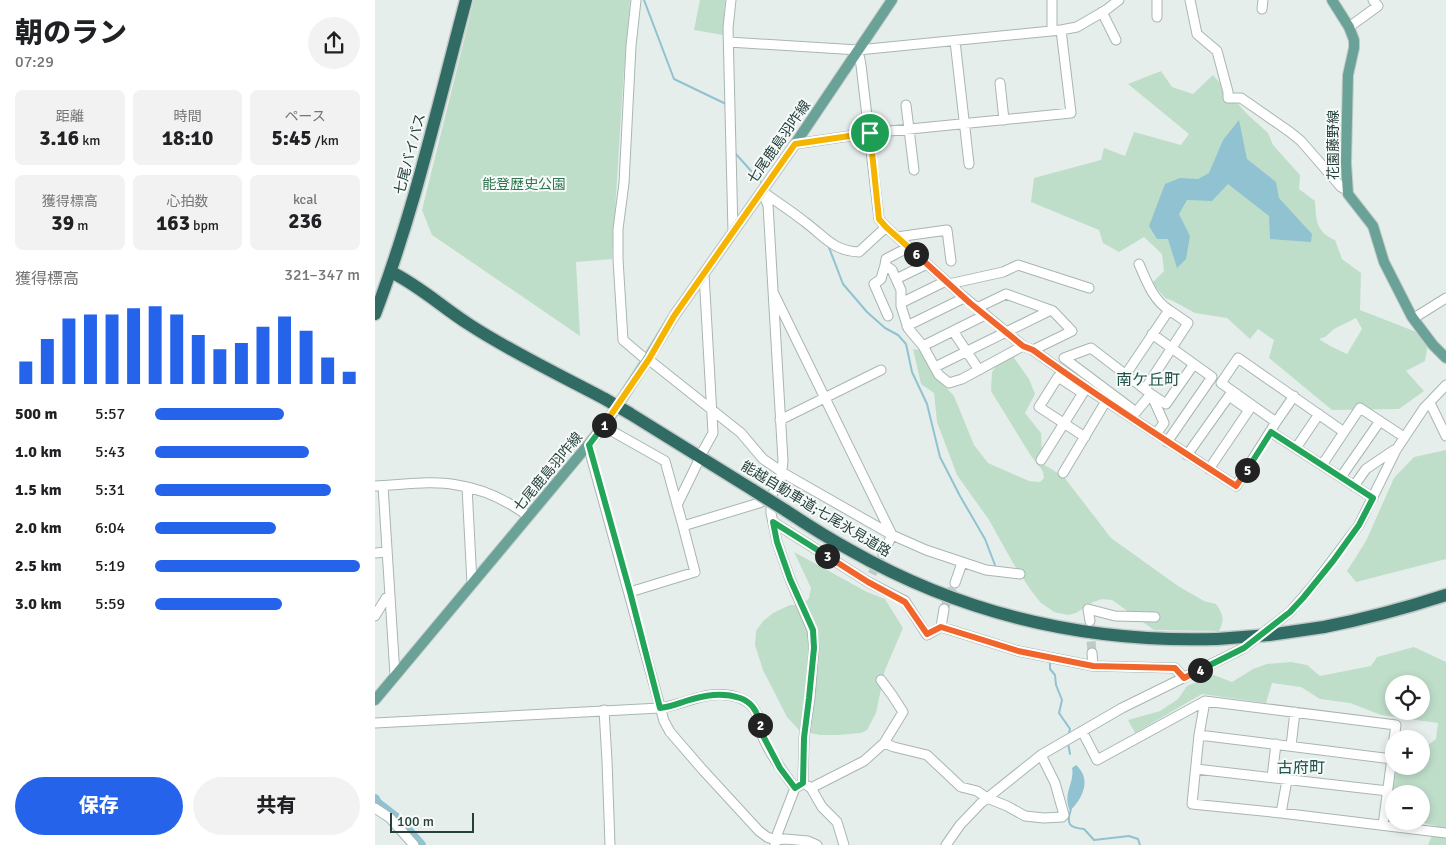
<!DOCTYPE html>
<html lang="ja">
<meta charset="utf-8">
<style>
:root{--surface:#fff;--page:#f2f2f2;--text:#202124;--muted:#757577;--accent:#2563eb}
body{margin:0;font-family:Signika,"Noto Sans JP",sans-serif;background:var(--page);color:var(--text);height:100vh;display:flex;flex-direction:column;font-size:19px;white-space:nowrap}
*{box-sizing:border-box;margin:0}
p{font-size:16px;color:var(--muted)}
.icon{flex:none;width:28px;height:28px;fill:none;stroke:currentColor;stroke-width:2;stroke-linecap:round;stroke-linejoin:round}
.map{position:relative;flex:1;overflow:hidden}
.drawer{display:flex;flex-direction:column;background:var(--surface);width:375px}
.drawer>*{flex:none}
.controls{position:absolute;left:1010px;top:675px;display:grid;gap:10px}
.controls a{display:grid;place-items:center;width:45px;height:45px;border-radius:50%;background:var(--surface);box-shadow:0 2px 8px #0003;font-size:25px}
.scale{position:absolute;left:15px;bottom:12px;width:84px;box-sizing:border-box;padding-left:5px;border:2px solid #25403b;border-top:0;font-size:14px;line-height:18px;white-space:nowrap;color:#25403b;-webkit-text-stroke:4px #f6faf9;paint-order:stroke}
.pin{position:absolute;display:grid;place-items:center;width:42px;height:42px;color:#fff;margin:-21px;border:2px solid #fff;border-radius:50%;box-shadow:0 1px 5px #0007}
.km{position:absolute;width:25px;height:25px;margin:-12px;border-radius:50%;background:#222;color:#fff;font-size:14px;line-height:25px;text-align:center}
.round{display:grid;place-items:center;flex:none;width:52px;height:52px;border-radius:26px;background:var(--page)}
.headline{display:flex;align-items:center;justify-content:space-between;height:85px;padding:0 15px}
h1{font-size:28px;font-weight:800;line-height:38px}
.metrics{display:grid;grid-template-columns:repeat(3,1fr);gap:8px;height:85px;padding:5px 15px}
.metrics div{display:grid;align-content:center;border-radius:8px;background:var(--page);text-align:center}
.metrics b{font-size:21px;font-weight:800}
.metrics small{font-size:14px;font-weight:400}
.metrics p{font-size:14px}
.chart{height:140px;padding:10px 15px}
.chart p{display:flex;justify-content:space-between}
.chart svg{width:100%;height:90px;margin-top:5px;stroke:var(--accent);stroke-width:6}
.cta{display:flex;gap:10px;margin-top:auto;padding:10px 15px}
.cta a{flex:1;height:58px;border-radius:30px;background:var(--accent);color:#fff;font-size:20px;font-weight:800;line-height:58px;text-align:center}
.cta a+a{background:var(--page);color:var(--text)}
ul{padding:0 15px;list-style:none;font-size:16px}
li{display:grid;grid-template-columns:80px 60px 1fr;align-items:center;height:38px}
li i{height:12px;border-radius:6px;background:var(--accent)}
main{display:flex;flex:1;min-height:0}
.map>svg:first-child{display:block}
.green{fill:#bfdeca;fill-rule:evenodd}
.water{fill:#90c2d1}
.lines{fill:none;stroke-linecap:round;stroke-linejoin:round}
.stream{stroke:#90c2d1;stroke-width:2}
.river{stroke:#90c2d1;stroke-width:10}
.minor-tunnel{stroke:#bfcbc8;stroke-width:9;stroke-dasharray:9 4.5;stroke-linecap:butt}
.minor-casing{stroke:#a8b6b3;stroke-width:11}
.major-casing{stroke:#c2cac8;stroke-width:12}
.highway-casing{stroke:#c2cac8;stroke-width:15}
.minor{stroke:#fff;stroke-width:9}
.major{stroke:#6ba298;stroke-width:10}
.highway{stroke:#316c64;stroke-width:12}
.highway-bridge-casing{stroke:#c2cac8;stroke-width:15;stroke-linecap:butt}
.highway-bridge{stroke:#316c64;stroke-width:12}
.split-1-casing{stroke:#fff;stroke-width:10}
.split-2-casing{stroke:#fff;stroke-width:10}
.split-3-casing{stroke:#fff;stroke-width:10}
.split-4-casing{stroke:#fff;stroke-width:10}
.split-5-casing{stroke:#fff;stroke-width:10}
.split-6-casing{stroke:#fff;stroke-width:10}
.split-7-casing{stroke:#fff;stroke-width:10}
.split-1{stroke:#f5b400;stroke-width:6}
.split-2{stroke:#22a559;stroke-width:6}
.split-3{stroke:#22a559;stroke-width:6}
.split-4{stroke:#f0652b;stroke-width:6}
.split-5{stroke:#22a559;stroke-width:6}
.split-6{stroke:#f0652b;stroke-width:6}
.split-7{stroke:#f5b400;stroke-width:6}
.labels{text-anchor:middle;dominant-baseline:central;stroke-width:4;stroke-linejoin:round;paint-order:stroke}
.street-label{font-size:14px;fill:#25403b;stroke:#f6faf9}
.park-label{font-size:14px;fill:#2f7650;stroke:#f6faf9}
.quarter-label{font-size:16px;fill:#21524a;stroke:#f6faf9}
</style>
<main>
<section class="drawer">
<div class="headline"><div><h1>朝のラン</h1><p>07:29</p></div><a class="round"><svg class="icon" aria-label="share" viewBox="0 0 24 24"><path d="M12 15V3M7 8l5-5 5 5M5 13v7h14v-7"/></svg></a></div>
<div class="metrics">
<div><p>距離</p><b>3.16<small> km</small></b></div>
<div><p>時間</p><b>18:10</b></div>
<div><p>ペース</p><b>5:45<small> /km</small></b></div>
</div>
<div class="metrics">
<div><p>獲得標高</p><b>39<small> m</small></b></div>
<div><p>心拍数</p><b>163<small> bpm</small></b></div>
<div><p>kcal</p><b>236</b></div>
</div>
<div class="chart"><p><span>獲得標高</span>321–347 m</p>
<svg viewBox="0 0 160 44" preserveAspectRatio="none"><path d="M5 44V33M15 44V22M25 44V12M35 44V10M45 44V10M55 44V7M65 44V6M75 44V10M85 44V20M95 44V27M105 44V24M115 44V16M125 44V11M135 44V18M145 44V31M155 44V38"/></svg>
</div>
<ul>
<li><b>500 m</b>5:57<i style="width:63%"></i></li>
<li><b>1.0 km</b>5:43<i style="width:75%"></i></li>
<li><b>1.5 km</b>5:31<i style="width:86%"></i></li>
<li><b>2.0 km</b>6:04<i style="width:59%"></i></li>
<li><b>2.5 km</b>5:19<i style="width:100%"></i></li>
<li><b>3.0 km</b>5:59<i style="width:62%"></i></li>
</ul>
<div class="cta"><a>保存</a><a>共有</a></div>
</section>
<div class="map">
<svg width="1071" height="845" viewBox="0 0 1071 845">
<rect width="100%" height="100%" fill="#e6eeeb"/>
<path class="green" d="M99 0H255L248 83 237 259 201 262 205 336 57 235 47 210Z
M325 0H350L348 35 319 30Z
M786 71 797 87 818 94 838 75 872 114 893 133 898 145 925 175 924 189 940 201C941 220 941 232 960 240L967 259 986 273 985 310 1044 333 1053 343 1050 361 1031 371 1049 391 1024 409 957 410 894 358 899 340 883 329 875 339 852 318 820 313 798 301 790 298 777 283 789 271 787 254 769 237 744 252 728 243 724 230 656 202 659 178 726 160 729 148 750 156 759 132 806 145 814 134 753 84ZM981 318 987 329 972 354 955 346 944 339 950 337 959 329Z
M538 349 544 350 552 360 557 373 579 396 599 445 613 463 654 481 665 482 669 478 668 472 665 467 656 456 616 391 617 372 628 357 637 355 654 379 660 394 650 413 666 433 667 450 665 462 689 477 736 538 803 586 829 601 841 604C848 614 850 619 844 631L779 630 737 600 727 599 718 602 701 613 693 615 679 612 665 602 655 589 638 563 614 520 582 475 562 422 559 393 546 384Z
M1071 450V559L981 582 972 571 991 541 1019 478 1039 457Z
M419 552 492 592 510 599 528 628 510 670 501 713 492 730 486 733 463 735H445L425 731 412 717 388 670 380 645 381 631 388 621 398 613 415 605H427L434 598 436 588Z
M1039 647 1071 662V845H1053L1061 826 1041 821H1046V794H1019V801L1016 800 1022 766H1046V753L1053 751V745L1061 739 1063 723 1006 715 975 703 945 699 926 687 897 683 891 703 827 694 760 733 753 720 785 711 803 699 812 686 839 675 857 682 878 669 892 664 916 662 932 665 945 676 996 666 1002 657ZM1019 684H1046V711H1019Z"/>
<path class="water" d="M864 120 872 159 901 182 904 198 937 234 936 242 895 239 894 216 853 184 837 201 812 200 804 214 815 236 811 259 802 268 793 239H782L774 226 790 184 805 178 823 179 834 173 848 140Z
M701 765C717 779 708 798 695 811 687 793 700 783 697 768Z"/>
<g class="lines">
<path class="stream" d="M269 0 299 79 351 104
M360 126V153L387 183
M453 245 468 284 492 312 510 328 523 335 531 344 537 372 552 404 565 457 585 496 610 539 620 565
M675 663V669L680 675 681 685 687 700 684 713 695 729 694 733
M693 743 695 754
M696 809C691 824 694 828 709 829L719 840 754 836 763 839 765 845"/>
<path class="river" d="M0 799 2 803 24 820 46 845"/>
<path class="minor-tunnel" d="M497 574 505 559
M569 609 580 583
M715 628 717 653"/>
<g class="minor-casing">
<path id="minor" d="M261 0 256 46 249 183 243 229V259L248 340 268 357 273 359 366 433 388 459 410 474 517 535 551 550 611 570 645 574
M356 0 353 28 358 232
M782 0V17
M815 0 822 34 842 51 853 92V98H866L915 132 926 141 966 187 972 190
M887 9 888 0
M727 12 741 40
M974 27 1003 6 998 0
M677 31V0
M580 41 594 164
M354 42 483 50 686 30 702 27 731 10 744 0
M483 50 486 65 504 219 511 227 583 292 648 346 658 350 711 388 861 486 901 422 846 383 863 358 969 432
M625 83 629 120
M531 105 539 170
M420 144 495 133 696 113 686 30
M387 191 393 205 408 461 406 478 396 497V513L402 542 415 579 437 630 439 648 435 698 429 738 428 783
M388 192C402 202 416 211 430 222 449 236 458 251 484 252L511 227
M522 237 572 230 576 261
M534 247 511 259 510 265 517 270 526 290V306L533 328 548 346 564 375 574 383 587 379 648 346
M764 264C771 280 778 300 794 310
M510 265 506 279 499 284 513 316
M521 279 552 264
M574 284 628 272 643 265 714 288
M399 294 517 535 508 554
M526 303 571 281
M602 308 631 294 678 311 697 331 658 350
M1039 318 1071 298
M532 326 589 298
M578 331 604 370
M777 334 837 377 792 442
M548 346 610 315
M560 367 676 310
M751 374 794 310 813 323 770 389
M706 392 683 377 664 407 710 437
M1055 403 1071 436
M405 420 506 370
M901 422 919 396
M228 426 290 461 308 526
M896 432 998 498
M781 434 789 423 776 394 716 348 689 358 761 412 776 394 791 404 819 364
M213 445 289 721 295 732 327 769 384 831 392 837 400 840 410 839 433 841 442 845
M921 448 944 414
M328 451 338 433 329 274
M812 455 854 396 874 410 834 469
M666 460 708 393
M947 465 985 408 1029 437
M688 473 731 401
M966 477 1005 421
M0 486C27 485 56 480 82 485 108 489 133 501 153 516
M8 486 20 675
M979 486 991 469 1019 450
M92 487 97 583
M302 505 323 462
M398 522 493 582 530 601 552 635 566 627 643 651 718 666 800 668 809 678
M0 553 12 552
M580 583 587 563
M255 592 320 572 308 526 384 503 396 497
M0 616 11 598 15 596
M715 621 713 609 740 616 780 617
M566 627 569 609
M717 653 718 666
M830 701 824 735 817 804 906 813 1071 833
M229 710 232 761 235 845
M0 723 285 708C303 706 319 697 336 695 353 693 375 697 382 714 385 720 384 727 386 733 394 753 407 771 420 788
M707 731 722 760 830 701 1021 725 1019 739
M824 735 1017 759
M509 743 519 747 552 755 586 787 602 791 612 798 632 806 650 816 669 818 687 817 689 815 680 783 666 755
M916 746 920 712
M821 769 1013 791
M897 777 901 744
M433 786 436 788 447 807 462 822 469 845
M436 788 489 761 509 743 528 712 517 695 506 680
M0 808 15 818 39 845
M906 813 912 780
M1008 825 1019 743
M400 845V840L420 788 424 786
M571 845 585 825 606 803 666 755 747 708 869 648 915 612 940 583 984 525 1021 450 1049 408 1071 385"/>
</g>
<g class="major-casing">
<path id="major" d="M957 0 974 27 979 40V48L973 75 971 163 973 194 998 226 1009 262 1037 317 1058 345 1071 358
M0 700 213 445 235 417 273 359 299 316 420 144 517 0"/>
</g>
<g class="highway-casing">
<path id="highway" d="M16 272C45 286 68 308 95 325 138 353 185 375 230 399
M0 314C39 212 63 105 91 0
M254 413 378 490
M410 510C431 524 453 538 475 550 589 615 711 643 842 639
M949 627C990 619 1031 608 1071 595"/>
</g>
<use href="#minor" class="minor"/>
<use href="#major" class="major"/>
<use href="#highway" class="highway"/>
<g class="highway-bridge-casing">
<path id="highway-bridge" d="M230 399 254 413
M378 490 410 510
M842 639 894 635 949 627"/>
</g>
<use href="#highway-bridge" class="highway-bridge"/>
</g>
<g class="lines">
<g class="split-1-casing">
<path id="split-1" d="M229 425 274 359 299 316 420 144 495 133"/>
</g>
<g class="split-2-casing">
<path id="split-2" d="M229 425 214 445 255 592 285 708C295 707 302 704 311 701 330 695 347 692 365 698 377 702 383 713 385 725"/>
</g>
<g class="split-3-casing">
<path id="split-3" d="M385 725 386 732 405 768 420 788 428 783 429 738 434 698 439 648 438 630 415 579 402 542 398 522 452 556"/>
</g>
<g class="split-4-casing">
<path id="split-4" d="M452 556 493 582 530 602 552 634 566 627 643 651 718 666 800 668 809 678 825 670"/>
</g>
<g class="split-5-casing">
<path id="split-5" d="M825 670 869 648 915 612 928 598 958 561 984 525 998 498 896 432 872 470"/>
</g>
<g class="split-6-casing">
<path id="split-6" d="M541 254 595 303 648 346 658 350C724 398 793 442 861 486L872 470"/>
</g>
<g class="split-7-casing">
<path id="split-7" d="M495 133 504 219 511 227 541 254"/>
</g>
<use href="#split-1" class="split-1"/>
<use href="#split-2" class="split-2"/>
<use href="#split-3" class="split-3"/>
<use href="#split-4" class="split-4"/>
<use href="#split-5" class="split-5"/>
<use href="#split-6" class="split-6"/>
<use href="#split-7" class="split-7"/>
</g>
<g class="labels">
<g class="street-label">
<text transform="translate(404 142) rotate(-55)">七尾鹿島羽咋線</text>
<text transform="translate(958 145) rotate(-90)">花園藤野線</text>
<text transform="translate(35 154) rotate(-75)">七尾バイパス</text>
<text transform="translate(173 472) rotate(-50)">七尾鹿島羽咋線</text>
<text transform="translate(441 509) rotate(31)">能越自動車道;七尾氷見道路</text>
</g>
<g class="park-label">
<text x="149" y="184">能登歴史公園</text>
</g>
<g class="quarter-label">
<text x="773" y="380">南ケ丘町</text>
<text x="926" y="768">古府町</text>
</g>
</g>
</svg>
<div class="controls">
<a><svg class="icon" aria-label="locate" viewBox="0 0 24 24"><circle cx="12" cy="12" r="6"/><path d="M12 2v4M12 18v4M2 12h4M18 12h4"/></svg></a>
<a>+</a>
<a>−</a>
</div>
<div class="scale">100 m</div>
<div class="pin" style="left:495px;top:133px;background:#1e9e55"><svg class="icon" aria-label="arrive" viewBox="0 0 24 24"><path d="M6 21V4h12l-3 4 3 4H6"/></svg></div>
<b class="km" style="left:229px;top:425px">1</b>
<b class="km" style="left:385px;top:725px">2</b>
<b class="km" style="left:452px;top:556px">3</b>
<b class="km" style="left:825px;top:670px">4</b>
<b class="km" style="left:872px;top:470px">5</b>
<b class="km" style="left:541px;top:254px">6</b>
</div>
</main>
